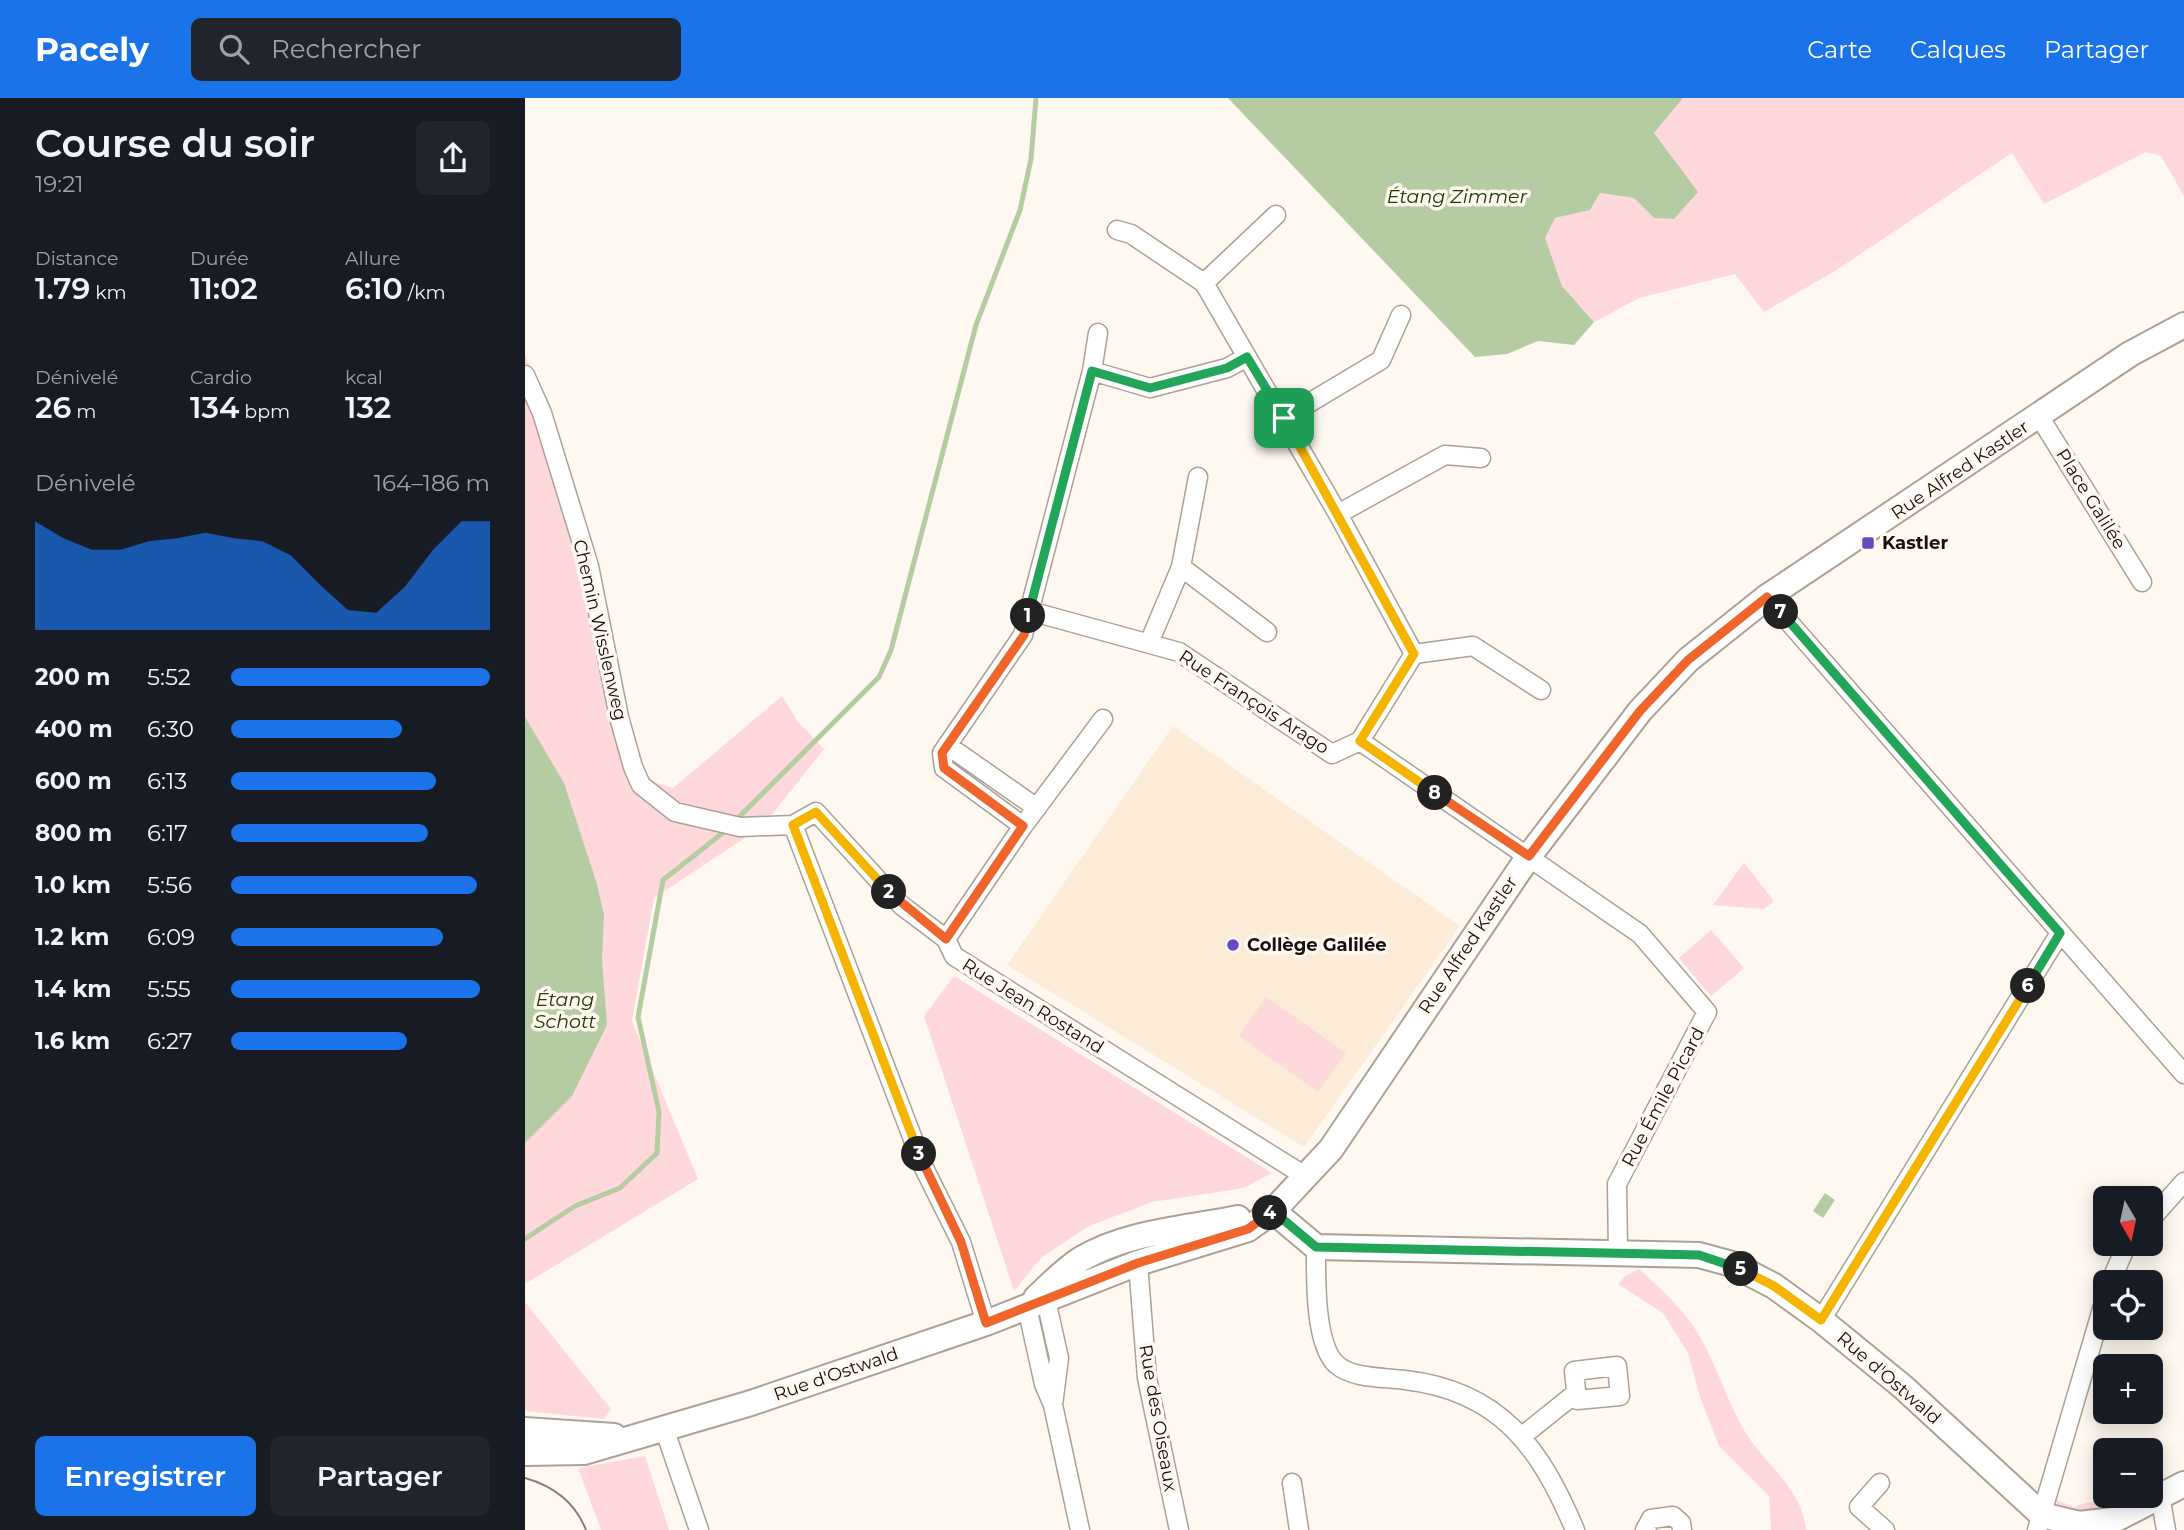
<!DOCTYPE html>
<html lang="fr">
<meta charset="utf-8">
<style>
:root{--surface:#171b24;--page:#20242c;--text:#f1f3f6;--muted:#9ea1a6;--accent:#1a73e8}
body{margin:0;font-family:Montserrat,sans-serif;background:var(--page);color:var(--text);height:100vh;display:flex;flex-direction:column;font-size:26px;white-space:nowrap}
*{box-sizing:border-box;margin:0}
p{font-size:23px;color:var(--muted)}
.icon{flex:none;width:38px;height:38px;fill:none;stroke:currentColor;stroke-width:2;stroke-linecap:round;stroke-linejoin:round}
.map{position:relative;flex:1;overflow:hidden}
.details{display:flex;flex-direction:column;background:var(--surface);width:525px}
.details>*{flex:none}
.needle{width:46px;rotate:171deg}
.controls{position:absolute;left:1568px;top:1088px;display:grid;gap:14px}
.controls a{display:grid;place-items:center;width:70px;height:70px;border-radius:10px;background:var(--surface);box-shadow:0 4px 18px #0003;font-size:35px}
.pin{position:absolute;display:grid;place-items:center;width:60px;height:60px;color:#fff;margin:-30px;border-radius:14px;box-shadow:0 4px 10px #0006}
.km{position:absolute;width:35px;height:35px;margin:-18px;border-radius:50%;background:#222;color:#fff;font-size:19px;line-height:35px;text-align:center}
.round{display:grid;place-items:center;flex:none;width:74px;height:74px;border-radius:10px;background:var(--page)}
.headline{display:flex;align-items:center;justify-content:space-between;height:119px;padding:0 35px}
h1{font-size:38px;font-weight:600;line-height:52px}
.stats{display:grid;grid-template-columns:repeat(3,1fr);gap:10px;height:119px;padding:7px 35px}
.stats div{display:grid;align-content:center}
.stats b{font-size:30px;font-weight:600}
.stats small{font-size:19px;font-weight:400}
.stats p{font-size:19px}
.chart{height:196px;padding:14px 35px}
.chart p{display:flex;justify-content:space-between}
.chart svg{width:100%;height:126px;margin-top:7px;fill:var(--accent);opacity:.7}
.action{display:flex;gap:14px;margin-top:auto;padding:14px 35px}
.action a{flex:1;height:80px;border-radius:10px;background:var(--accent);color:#fff;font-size:28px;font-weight:600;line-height:80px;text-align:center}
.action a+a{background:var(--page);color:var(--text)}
ul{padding:0 35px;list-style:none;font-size:23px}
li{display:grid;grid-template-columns:112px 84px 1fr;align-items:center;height:52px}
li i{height:18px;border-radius:9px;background:var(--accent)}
header{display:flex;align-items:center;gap:42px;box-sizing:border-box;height:98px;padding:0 35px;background:var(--accent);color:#fff}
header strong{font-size:33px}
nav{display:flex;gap:38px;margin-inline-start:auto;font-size:24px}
.search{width:490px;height:63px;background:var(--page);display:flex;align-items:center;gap:18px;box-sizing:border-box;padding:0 24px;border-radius:10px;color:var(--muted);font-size:26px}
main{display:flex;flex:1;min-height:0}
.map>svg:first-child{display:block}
.built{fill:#fbebd7}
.green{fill:#fed8da}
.water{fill:#b5cca2}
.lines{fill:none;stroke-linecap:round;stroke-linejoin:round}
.stream{stroke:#b5cca2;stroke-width:5}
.street-casing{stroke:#aba194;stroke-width:21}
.secondary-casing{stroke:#aba194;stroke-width:28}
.street{stroke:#fff;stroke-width:18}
.secondary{stroke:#fff;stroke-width:24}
.tram{stroke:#847f79;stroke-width:2}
.split-1-casing{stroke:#fff;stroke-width:14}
.split-2-casing{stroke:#fff;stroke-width:14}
.split-3-casing{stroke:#fff;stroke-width:14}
.split-4-casing{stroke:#fff;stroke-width:14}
.split-5-casing{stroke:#fff;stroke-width:14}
.split-6-casing{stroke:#fff;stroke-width:14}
.split-7-casing{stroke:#fff;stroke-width:14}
.split-8-casing{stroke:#fff;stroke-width:14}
.split-9-casing{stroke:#fff;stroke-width:14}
.split-1{stroke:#22a559;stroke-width:9}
.split-2{stroke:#f0652b;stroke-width:9}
.split-3{stroke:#f5b400;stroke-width:9}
.split-4{stroke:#f0652b;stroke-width:9}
.split-5{stroke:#22a559;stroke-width:9}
.split-6{stroke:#f5b400;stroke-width:9}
.split-7{stroke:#22a559;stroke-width:9}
.split-8{stroke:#f0652b;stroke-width:9}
.split-9{stroke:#f5b400;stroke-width:9}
.poi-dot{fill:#634bc4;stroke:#fef8f0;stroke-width:2.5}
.labels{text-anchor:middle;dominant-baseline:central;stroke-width:7;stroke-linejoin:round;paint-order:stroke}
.street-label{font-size:18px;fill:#14100c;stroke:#fef8f0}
.poi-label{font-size:18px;font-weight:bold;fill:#14100c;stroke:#fef8f0;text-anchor:start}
.water-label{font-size:19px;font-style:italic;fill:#213c00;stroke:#fef8f0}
</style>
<header>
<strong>Pacely</strong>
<div class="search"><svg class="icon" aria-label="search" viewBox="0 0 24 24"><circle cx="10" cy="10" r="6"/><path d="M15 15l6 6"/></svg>Rechercher</div>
<nav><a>Carte</a><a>Calques</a><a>Partager</a></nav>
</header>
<main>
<section class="details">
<div class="headline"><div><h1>Course du soir</h1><p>19:21</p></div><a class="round"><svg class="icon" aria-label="share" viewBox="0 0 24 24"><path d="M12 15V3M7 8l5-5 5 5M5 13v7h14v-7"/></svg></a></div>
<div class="stats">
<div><p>Distance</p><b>1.79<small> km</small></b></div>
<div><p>Durée</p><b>11:02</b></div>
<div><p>Allure</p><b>6:10<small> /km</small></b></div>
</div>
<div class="stats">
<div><p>Dénivelé</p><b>26<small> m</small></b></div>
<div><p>Cardio</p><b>134<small> bpm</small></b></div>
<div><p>kcal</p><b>132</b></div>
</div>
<div class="chart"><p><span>Dénivelé</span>164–186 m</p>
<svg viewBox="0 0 160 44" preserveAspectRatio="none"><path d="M0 44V6L10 12L20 16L30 16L40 13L50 12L60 10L70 12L80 13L90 18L100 28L110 37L120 38L130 29L140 16L150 6L160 6V44z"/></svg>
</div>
<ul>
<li><b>200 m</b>5:52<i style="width:100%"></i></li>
<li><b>400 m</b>6:30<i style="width:66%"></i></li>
<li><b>600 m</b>6:13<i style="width:79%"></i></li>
<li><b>800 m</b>6:17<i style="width:76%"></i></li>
<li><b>1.0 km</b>5:56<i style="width:95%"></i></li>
<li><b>1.2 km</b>6:09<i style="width:82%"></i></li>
<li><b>1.4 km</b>5:55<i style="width:96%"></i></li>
<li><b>1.6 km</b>6:27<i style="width:68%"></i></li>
</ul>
<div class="action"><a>Enregistrer</a><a>Partager</a></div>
</section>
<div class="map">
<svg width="1659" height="1432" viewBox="0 0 1659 1432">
<rect width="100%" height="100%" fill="#fef8f0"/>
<path class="built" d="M648 628 935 828 779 1049 482 867Z"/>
<path class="green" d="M1158 0H1659V98L1636 58 1621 54 1519 106 1487 55 1310 173 1239 214 1210 176 1114 200 1069 224 1037 188 1019 140 1030 120 1065 112 1075 95 1109 100 1129 120 1172 94 1129 35Z
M0 257C29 325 54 398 71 470 88 540 96 615 122 682L148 690 257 598 273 624 299 651 238 728 129 800 107 923 173 1081 0 1186Z
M1219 765 1249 803 1239 811 1188 807Z
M1186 832 1219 870 1186 898 1154 860Z
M429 878 747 1075 719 1090 627 1104 564 1128 517 1159 489 1193 399 918Z
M741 899 821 955 793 994 714 938Z
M1114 1171C1139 1194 1162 1214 1178 1244 1194 1274 1204 1308 1222 1337 1243 1369 1277 1391 1281 1432H1246L1244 1398 1194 1348 1175 1299 1163 1255 1138 1215 1093 1186 1100 1178Z
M0 1204 86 1311 79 1321 0 1313Z
M120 1358 144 1432H76L53 1370Z
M1532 1402 1549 1409 1563 1404 1588 1407 1590 1412 1563 1417 1531 1409Z"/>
<path class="water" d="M703 0H1158L1129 35 1173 94 1149 121 1129 120 1109 100 1075 95 1065 112 1030 120 1020 140 1037 188 1069 224 1049 247 1013 243 982 256 950 259Z
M0 619 39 685 72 786 79 817 77 861 82 927 47 998 0 1045Z
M1300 1095 1310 1102 1298 1120 1288 1113Z"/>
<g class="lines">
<path class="stream" d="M210 723 354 579 366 552 451 227 495 112 506 61 511 0
M0 1141 50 1108 95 1090 132 1055 134 1014 113 919 138 782 204 730"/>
<g class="street-casing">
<path id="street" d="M592 132 606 136 679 185 813 416 889 556 835 643
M679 185 751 117
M567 273 573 235
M0 277 17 315 64 468 94 619 108 669 116 687 150 714 215 729 268 727 291 714 376 807 421 841 429 858 780 1078
M1514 318 1617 484
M759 320 856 262 876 217
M813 416 920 357 956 360
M656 469 742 534
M1242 499 1659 976
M505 513 654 554 807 656 835 643 1115 836 1182 914 1092 1086 1093 1154
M624 545 656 469 673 379
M889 556 948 548 1016 592
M422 647 512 710
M268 727 399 1070 436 1144 461 1225
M498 728 419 670 417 655 498 537 567 273 625 290 702 270 722 259
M421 841 498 728 578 621
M1626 1121 1659 1084
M791 1149C791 1178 789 1247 812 1267 829 1281 859 1279 880 1282 975 1293 1015 1349 1050 1432
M613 1165 622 1280 654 1432
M1585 1185 1602 1146
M521 1202 534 1260 528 1307
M502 1209 519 1286 528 1307 555 1432
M1296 1222 1535 835
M1092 1268 1095 1298 1052 1302 1049 1273Z
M139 1330 174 1432
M996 1339 1051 1295
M767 1385 774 1432
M1355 1385 1334 1409 1360 1432
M1635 1397 1641 1432
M1120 1432 1126 1421 1148 1418 1156 1425 1157 1432
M1512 1432 1580 1201"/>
</g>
<g class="secondary-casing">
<path id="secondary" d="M748 1113 791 1149 1174 1157 1207 1166 1249 1188 1296 1222 1378 1289 1517 1417 1554 1426 1589 1422 1659 1386
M511 1200C525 1187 539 1172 556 1161 604 1133 660 1131 713 1120
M0 1332 89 1338
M0 1355 59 1354 226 1305 461 1225 613 1165 723 1131 748 1113 806 1051 1004 758 1115 613 1163 562 1242 499 1605 256 1659 227"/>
</g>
<use href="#street" class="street"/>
<use href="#secondary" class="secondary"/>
<path class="tram" d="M0 1380C28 1388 50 1404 61 1432"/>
</g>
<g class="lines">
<g class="split-1-casing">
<path id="split-1" d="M503 518 567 273 625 290 702 270 722 259 759 320"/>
</g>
<g class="split-2-casing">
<path id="split-2" d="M364 794 421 841 498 728 419 670 417 655 499 537 503 518"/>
</g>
<g class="split-3-casing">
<path id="split-3" d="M364 794 291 714 268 727 394 1056"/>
</g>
<g class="split-4-casing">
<path id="split-4" d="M394 1056 436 1144 461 1225 613 1165 723 1131 745 1115"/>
</g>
<g class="split-5-casing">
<path id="split-5" d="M745 1115 748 1113 791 1149 1174 1157 1216 1171"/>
</g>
<g class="split-6-casing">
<path id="split-6" d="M1216 1171 1249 1188 1296 1222 1503 888"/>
</g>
<g class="split-7-casing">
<path id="split-7" d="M1256 514 1535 835 1503 888"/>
</g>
<g class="split-8-casing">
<path id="split-8" d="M910 695 1004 758 1115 613 1163 562 1242 499 1256 514"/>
</g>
<g class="split-9-casing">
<path id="split-9" d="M759 320 889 556 835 643 910 695"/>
</g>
<use href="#split-1" class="split-1"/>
<use href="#split-2" class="split-2"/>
<use href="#split-3" class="split-3"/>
<use href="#split-4" class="split-4"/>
<use href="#split-5" class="split-5"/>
<use href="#split-6" class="split-6"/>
<use href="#split-7" class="split-7"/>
<use href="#split-8" class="split-8"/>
<use href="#split-9" class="split-9"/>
</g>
<g class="poi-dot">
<rect x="1336" y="438" width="14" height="14" rx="3.5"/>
<circle cx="708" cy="847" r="7"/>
</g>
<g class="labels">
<g class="street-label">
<text transform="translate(1435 372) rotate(-34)">Rue Alfred Kastler</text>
<text transform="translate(1566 401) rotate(58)">Place Galilée</text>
<text transform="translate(75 532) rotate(77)">Chemin Wisslenweg</text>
<text transform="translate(729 604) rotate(33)">Rue François Arago</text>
<text transform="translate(943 847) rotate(-56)">Rue Alfred Kastler</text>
<text transform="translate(508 908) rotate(32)">Rue Jean Rostand</text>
<text transform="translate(1138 999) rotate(-62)">Rue Émile Picard</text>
<text transform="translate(311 1276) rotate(-19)">Rue d'Ostwald</text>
<text transform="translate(1364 1280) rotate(41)">Rue d'Ostwald</text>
<text transform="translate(633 1320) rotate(80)">Rue des Oiseaux</text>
</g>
<g class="poi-label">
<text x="1357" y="445">Kastler</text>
<text x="722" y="847">Collège Galilée</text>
</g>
<g class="water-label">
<text x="932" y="98">Étang Zimmer</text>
<text x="40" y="901">Étang<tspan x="40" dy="22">Schott</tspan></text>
</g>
</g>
</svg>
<div class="controls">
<a><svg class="needle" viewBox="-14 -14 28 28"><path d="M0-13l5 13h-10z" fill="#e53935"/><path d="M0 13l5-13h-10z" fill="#9ea1a6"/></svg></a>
<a><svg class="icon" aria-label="locate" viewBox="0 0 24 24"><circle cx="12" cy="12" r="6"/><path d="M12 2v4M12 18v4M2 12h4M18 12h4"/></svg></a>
<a>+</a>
<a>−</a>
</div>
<div class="pin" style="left:759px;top:320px;background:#1e9e55"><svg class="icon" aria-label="arrive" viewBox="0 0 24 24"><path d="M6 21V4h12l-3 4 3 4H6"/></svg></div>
<b class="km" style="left:503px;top:518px">1</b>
<b class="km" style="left:364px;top:794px">2</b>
<b class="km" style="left:394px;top:1056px">3</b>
<b class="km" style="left:745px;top:1115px">4</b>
<b class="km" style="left:1216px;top:1171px">5</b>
<b class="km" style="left:1503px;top:888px">6</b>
<b class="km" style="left:1256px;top:514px">7</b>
<b class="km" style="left:910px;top:695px">8</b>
</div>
</main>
